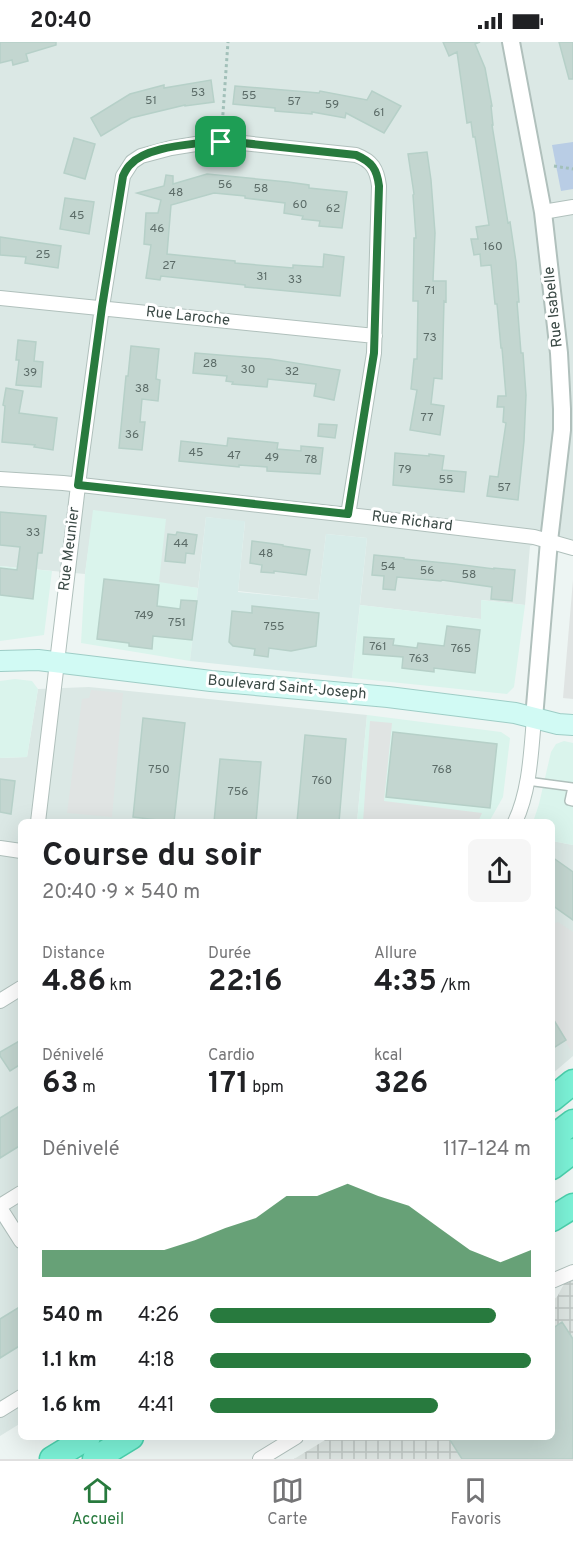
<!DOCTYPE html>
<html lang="fr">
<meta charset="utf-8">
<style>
:root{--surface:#fff;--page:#f6f6f6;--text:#202124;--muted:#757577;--line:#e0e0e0;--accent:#287a3e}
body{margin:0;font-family:Overpass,sans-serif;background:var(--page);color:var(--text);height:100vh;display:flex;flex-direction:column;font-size:22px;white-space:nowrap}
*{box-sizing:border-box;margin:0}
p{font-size:20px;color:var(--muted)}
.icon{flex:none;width:33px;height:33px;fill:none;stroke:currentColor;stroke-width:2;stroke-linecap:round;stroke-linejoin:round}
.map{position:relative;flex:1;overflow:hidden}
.panel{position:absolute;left:18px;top:777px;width:537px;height:621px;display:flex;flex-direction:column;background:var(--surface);border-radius:9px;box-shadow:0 6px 24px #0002}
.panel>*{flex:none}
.pin{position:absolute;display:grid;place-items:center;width:51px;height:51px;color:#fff;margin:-26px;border-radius:12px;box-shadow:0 3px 9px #0006}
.round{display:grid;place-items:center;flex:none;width:63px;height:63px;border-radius:9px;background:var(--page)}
.headline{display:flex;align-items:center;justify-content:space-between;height:102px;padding:0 24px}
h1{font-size:33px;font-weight:700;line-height:45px}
.figures{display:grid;grid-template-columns:repeat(3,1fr);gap:9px;height:102px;padding:6px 24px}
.figures div{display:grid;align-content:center}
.figures b{font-size:30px;font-weight:700}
.figures small{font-size:16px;font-weight:400}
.figures p{font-size:16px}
.chart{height:168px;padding:12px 24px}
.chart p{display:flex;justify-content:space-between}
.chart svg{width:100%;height:108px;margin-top:6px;fill:var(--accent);opacity:.7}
ul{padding:0 24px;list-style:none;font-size:20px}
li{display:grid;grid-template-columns:96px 72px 1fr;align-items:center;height:45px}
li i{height:15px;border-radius:8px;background:var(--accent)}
.status{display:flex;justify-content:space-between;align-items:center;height:42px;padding:0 30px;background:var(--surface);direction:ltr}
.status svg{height:16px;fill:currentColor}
.menu{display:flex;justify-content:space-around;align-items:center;height:84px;border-top:2px solid var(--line);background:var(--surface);font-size:16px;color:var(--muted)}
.menu a{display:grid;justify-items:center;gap:3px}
.menu .current{color:var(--accent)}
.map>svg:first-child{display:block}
.residential{fill:#dbe8e5}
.commercial{fill:#daf4ec}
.industrial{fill:url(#industrial-grid)}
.education{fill:#d8ece9}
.park{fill:#b9cde5}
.parking{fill:#e0e4e3}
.building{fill:#c3d6d0;stroke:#b6d0c8;stroke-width:1.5}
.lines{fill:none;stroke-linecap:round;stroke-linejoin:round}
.service-casing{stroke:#b0c0bc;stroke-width:10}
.minor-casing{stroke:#b0c0bc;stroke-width:16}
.tertiary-casing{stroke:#b0c0bc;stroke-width:20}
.secondary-casing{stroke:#9ecdc6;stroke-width:22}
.motorway-casing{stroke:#4bd1ad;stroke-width:27}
.path{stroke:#a2c0b9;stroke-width:3;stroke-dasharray:3 3;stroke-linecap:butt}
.service{stroke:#fff;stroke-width:7}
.minor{stroke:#fff;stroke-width:14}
.tertiary{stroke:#fff;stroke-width:16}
.secondary{stroke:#d1faf4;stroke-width:20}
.motorway{stroke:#7bf1d6;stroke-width:24}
.route-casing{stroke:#fff;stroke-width:12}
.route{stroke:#287a3e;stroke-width:8}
.labels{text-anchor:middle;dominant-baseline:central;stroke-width:6;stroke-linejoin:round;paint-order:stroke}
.number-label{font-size:12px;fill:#5c6c68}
.street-label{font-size:15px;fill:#3a4945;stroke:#fff}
</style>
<div class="status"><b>20:40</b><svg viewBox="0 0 49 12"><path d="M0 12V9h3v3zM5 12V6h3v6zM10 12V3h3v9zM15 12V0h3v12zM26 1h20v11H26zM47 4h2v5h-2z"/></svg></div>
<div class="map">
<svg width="573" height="1417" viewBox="0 0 573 1417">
<defs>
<pattern id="industrial-grid" width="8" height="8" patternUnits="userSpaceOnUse" patternTransform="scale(1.5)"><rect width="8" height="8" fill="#dde5e2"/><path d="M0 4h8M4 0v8" fill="none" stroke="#bec6c3"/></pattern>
</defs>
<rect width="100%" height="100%" fill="#edf5f3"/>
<path class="residential" d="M0 0H573V506L549 499 530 504 525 563 482 558 481 577 360 563 367 496 326 492 318 558 238 549 245 480 206 475 198 546 159 541 94 468 85 532 0 524Z
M89 645 367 673 357 780H21V1381L0 1394V716L27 715 38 647Z
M552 799 573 803V1014L552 1032Z"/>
<path class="commercial" d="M93 468 166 477 159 540 198 546 190 619 81 601 85 532Z
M0 524 52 529 44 593 0 599Z
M481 558 525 563 514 645 507 652 352 636 360 563 481 577Z
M15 637 32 639 38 647 27 715 0 716V639Z
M367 673 501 690 510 696 503 755 489 780H357Z
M564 699 573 701V803L552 799V780H533L539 762 551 710 556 702Z"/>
<path class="industrial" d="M573 1225V1417H294L330 1395H552V1258L557 1255Z"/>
<path class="education" d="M206 475 245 479 238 550 318 558 326 492 367 496 352 636 190 619Z"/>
<path class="park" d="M573 100V147L561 149 552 103Z"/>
<path class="parking" d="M573 538V657L563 656Z
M91 648 123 651 112 775 67 771 82 657 89 656Z
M370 679 392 681 384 759 482 771 478 780H363Z
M558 880 573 890V1007L571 1009 552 976V882Z"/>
<path class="building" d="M0 0H56V3L26 12 28 19 13 23 12 18 0 21Z
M443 0H480L475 2 485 26 492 64H491L493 83H492L508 181 510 180 516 220 519 260H517L521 311H523L526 353 524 399 518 458 487 454 490 434 498 435 506 381 503 380 504 365H497L498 354H506L502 306H501L497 262H495L491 223 481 224 480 212 474 213 471 197H478L476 185 489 183 475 95H473L471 80 467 81 457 10 449 14Z
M559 0H573V37H569Z
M211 38 214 60 185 64V63L131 76 101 94 91 76 130 52 164 43V46Z
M235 44 319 51 320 49 367 58 372 49 401 64 384 91 346 71 345 76 312 70V72L275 69V66L233 62Z
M74 96 95 102 85 137 64 131Z
M427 110 431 138 435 191 433 239H446V260L444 259 442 337 434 336 431 362 444 364 440 393 410 388 417 348 411 347 414 317H417L418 259H413L414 196H416L413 153 414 152 408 112Z
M207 132 288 140 309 143V146L347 150 342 186 319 184 320 179 302 177 303 174 284 171 285 161 245 156V154L214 151 171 163 167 212 235 219V221L293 226V223L323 225 324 212 344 215 340 254 245 245V243L161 234 160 238 146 236 151 203 144 202 146 171H158L161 158 137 151 164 144 166 133 173 134V142Z
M65 156 94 160 89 192 60 187Z
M0 195 61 204 58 226 25 221 26 215 0 213Z
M18 298 36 300 34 319 43 320 41 345 16 343 19 318H16Z
M131 304 159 307 156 337 160 338 158 359 142 357 140 380H145L142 408 119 406 126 334H128Z
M195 311 270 317 340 328 334 358 314 354 316 342 268 337 267 345 232 342 233 340 226 339 227 334 193 331Z
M6 346 23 349 19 371 57 376 53 408 34 405 35 403 2 400 5 364 3 363Z
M319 382 337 383 335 396 318 394Z
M228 396 278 401 277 407 301 409V404L323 406 320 432 267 429V425L239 423V425L179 419 181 399 227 404Z
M395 411 429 414V412L444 414 442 428 466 430 464 450 393 443Z
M0 470 46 474 42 511H38L33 557 0 553V526L17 528 20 505 0 503Z
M177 490 197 493 194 512 186 511 185 521 165 519 168 492 176 493Z
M252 499 283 503V504L310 508 306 533 274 529V531L261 530 262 523 250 521Z
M374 513 404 516V517L455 522 494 527V526L515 528 512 559 491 557 492 545 442 538 441 539 397 535 395 548 383 547 384 534 372 533Z
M104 537 159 543 157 564 180 567 181 558 197 559 192 598 153 594 152 607 129 604V601L97 597Z
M252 564 319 571 316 604 291 609 269 606 268 615 254 613 255 607 233 604 229 600 232 569 252 571Z
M447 584 480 588 475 631 434 626V630L402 626 403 615 363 612 364 595 394 597 393 603 417 606 418 601 444 604Z
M143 676 185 681 174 780 133 775Z
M393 690 497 702 490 766 386 755Z
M305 693 346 697 339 780H297Z
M220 717 261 720 256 780H214Z
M0 737 15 739 11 772 0 770Z
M552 815 573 830V878L552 863Z
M552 975 566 998 552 1007Z
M21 998V1022L10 1029 0 1014V1010Z
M21 1063V1103L0 1116V1076Z
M21 1264V1303L0 1316V1277Z
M562 1280 573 1297V1417H462L448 1395H552V1287Z"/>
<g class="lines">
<g class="service-casing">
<path id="service" d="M527 739 572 745 569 759 573 760"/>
</g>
<g class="minor-casing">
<path id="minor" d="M543 170 573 165
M0 256 375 294
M0 437 63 441 376 476 534 495 573 506
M38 780 80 427 102 265 123 134 132 120 141 114 171 106 208 100 224 99 356 113C372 119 377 127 379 144L374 311 348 473
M515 780C530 748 531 710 534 676
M0 806 21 809
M0 959 21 946
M0 1164 21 1151
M0 1166 21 1199
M552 1239 573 1230
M0 1368 21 1355
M260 1417 296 1395"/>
</g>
<g class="tertiary-casing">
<path id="tertiary" d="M511 0 543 170 559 311 562 367V388L549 499 534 676"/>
</g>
<g class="secondary-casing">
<path id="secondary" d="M0 619 38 618 211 639 388 655 515 671 558 682 573 683"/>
</g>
<g class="motorway-casing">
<path id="motorway" d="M552 1057 573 1040
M552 1096 573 1080
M552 1125 573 1109
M552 1177 573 1164
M52 1417 88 1395
M95 1417 131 1395"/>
</g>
<path class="path" d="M222 85 228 0
M554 124 573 127"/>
<use href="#service" class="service"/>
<use href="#minor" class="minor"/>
<use href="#tertiary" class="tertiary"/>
<use href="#secondary" class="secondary"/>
<use href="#motorway" class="motorway"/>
</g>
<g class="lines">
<g class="route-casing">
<path id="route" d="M208 100 224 99 356 113C372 120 377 127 379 144L374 311 348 472 78 443 102 265 123 134C125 130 127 125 131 122 146 105 187 103 208 100Z"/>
</g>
<use href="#route" class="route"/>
</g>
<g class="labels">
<g class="number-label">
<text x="198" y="51">53</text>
<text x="249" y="54">55</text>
<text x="151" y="59">51</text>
<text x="294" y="60">57</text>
<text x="332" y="63">59</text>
<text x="379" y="71">61</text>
<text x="225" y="143">56</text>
<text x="261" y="147">58</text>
<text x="176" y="151">48</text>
<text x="300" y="163">60</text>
<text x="333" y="167">62</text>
<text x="77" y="174">45</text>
<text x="157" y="187">46</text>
<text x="493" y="205">160</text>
<text x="43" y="213">25</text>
<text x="169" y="224">27</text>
<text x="262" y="235">31</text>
<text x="295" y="238">33</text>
<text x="430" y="249">71</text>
<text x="430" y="296">73</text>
<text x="210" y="322">28</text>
<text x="248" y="328">30</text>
<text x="292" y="330">32</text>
<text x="30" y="331">39</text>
<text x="142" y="347">38</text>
<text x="427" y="376">77</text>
<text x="132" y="393">36</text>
<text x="196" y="411">45</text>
<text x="234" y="414">47</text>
<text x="272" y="416">49</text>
<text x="311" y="418">78</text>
<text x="405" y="428">79</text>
<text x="446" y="438">55</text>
<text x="504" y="446">57</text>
<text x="33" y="491">33</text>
<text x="181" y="502">44</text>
<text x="266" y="512">48</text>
<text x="388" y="525">54</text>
<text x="427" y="529">56</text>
<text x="469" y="533">58</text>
<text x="144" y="574">749</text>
<text x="177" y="581">751</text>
<text x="274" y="585">755</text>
<text x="378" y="605">761</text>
<text x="461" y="607">765</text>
<text x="419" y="617">763</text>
<text x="159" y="728">750</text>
<text x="442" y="728">768</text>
<text x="322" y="739">760</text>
<text x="238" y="750">756</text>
</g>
<g class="street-label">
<text transform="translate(554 265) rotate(-96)">Rue Isabelle</text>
<text transform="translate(188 275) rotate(6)">Rue Laroche</text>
<text transform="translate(412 480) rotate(7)">Rue Richard</text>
<text transform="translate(70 507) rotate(-83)">Rue Meunier</text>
<text transform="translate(287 646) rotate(5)">Boulevard Saint-Joseph</text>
</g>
</g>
</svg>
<div class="pin" style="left:221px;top:100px;background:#1e9e55"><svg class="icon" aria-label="arrive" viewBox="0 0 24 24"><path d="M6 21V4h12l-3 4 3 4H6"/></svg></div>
<section class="panel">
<div class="headline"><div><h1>Course du soir</h1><p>20:40 · 9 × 540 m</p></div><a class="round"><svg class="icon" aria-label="share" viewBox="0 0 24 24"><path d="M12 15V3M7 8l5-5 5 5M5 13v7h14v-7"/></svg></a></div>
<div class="figures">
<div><p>Distance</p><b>4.86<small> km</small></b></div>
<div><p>Durée</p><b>22:16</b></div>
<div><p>Allure</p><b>4:35<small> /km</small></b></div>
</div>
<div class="figures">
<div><p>Dénivelé</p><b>63<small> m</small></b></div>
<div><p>Cardio</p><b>171<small> bpm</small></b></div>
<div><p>kcal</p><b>326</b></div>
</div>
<div class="chart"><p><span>Dénivelé</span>117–124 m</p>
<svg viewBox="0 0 160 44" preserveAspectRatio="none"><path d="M0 44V33L10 33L20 33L30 33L40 33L50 29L60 24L70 20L80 11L90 11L100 6L110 11L120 15L130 24L140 33L150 38L160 33V44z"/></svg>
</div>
<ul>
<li><b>540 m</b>4:26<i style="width:89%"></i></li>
<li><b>1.1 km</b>4:18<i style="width:100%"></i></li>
<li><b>1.6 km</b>4:41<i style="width:71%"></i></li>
</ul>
</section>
</div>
<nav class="menu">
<a class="current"><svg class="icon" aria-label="home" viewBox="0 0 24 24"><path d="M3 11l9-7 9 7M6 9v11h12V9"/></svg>Accueil</a>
<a><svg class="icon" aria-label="map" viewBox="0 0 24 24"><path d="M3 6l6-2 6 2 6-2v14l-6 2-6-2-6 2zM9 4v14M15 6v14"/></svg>Carte</a>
<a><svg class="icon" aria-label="saved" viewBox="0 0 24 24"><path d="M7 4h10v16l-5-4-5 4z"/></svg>Favoris</a>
</nav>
